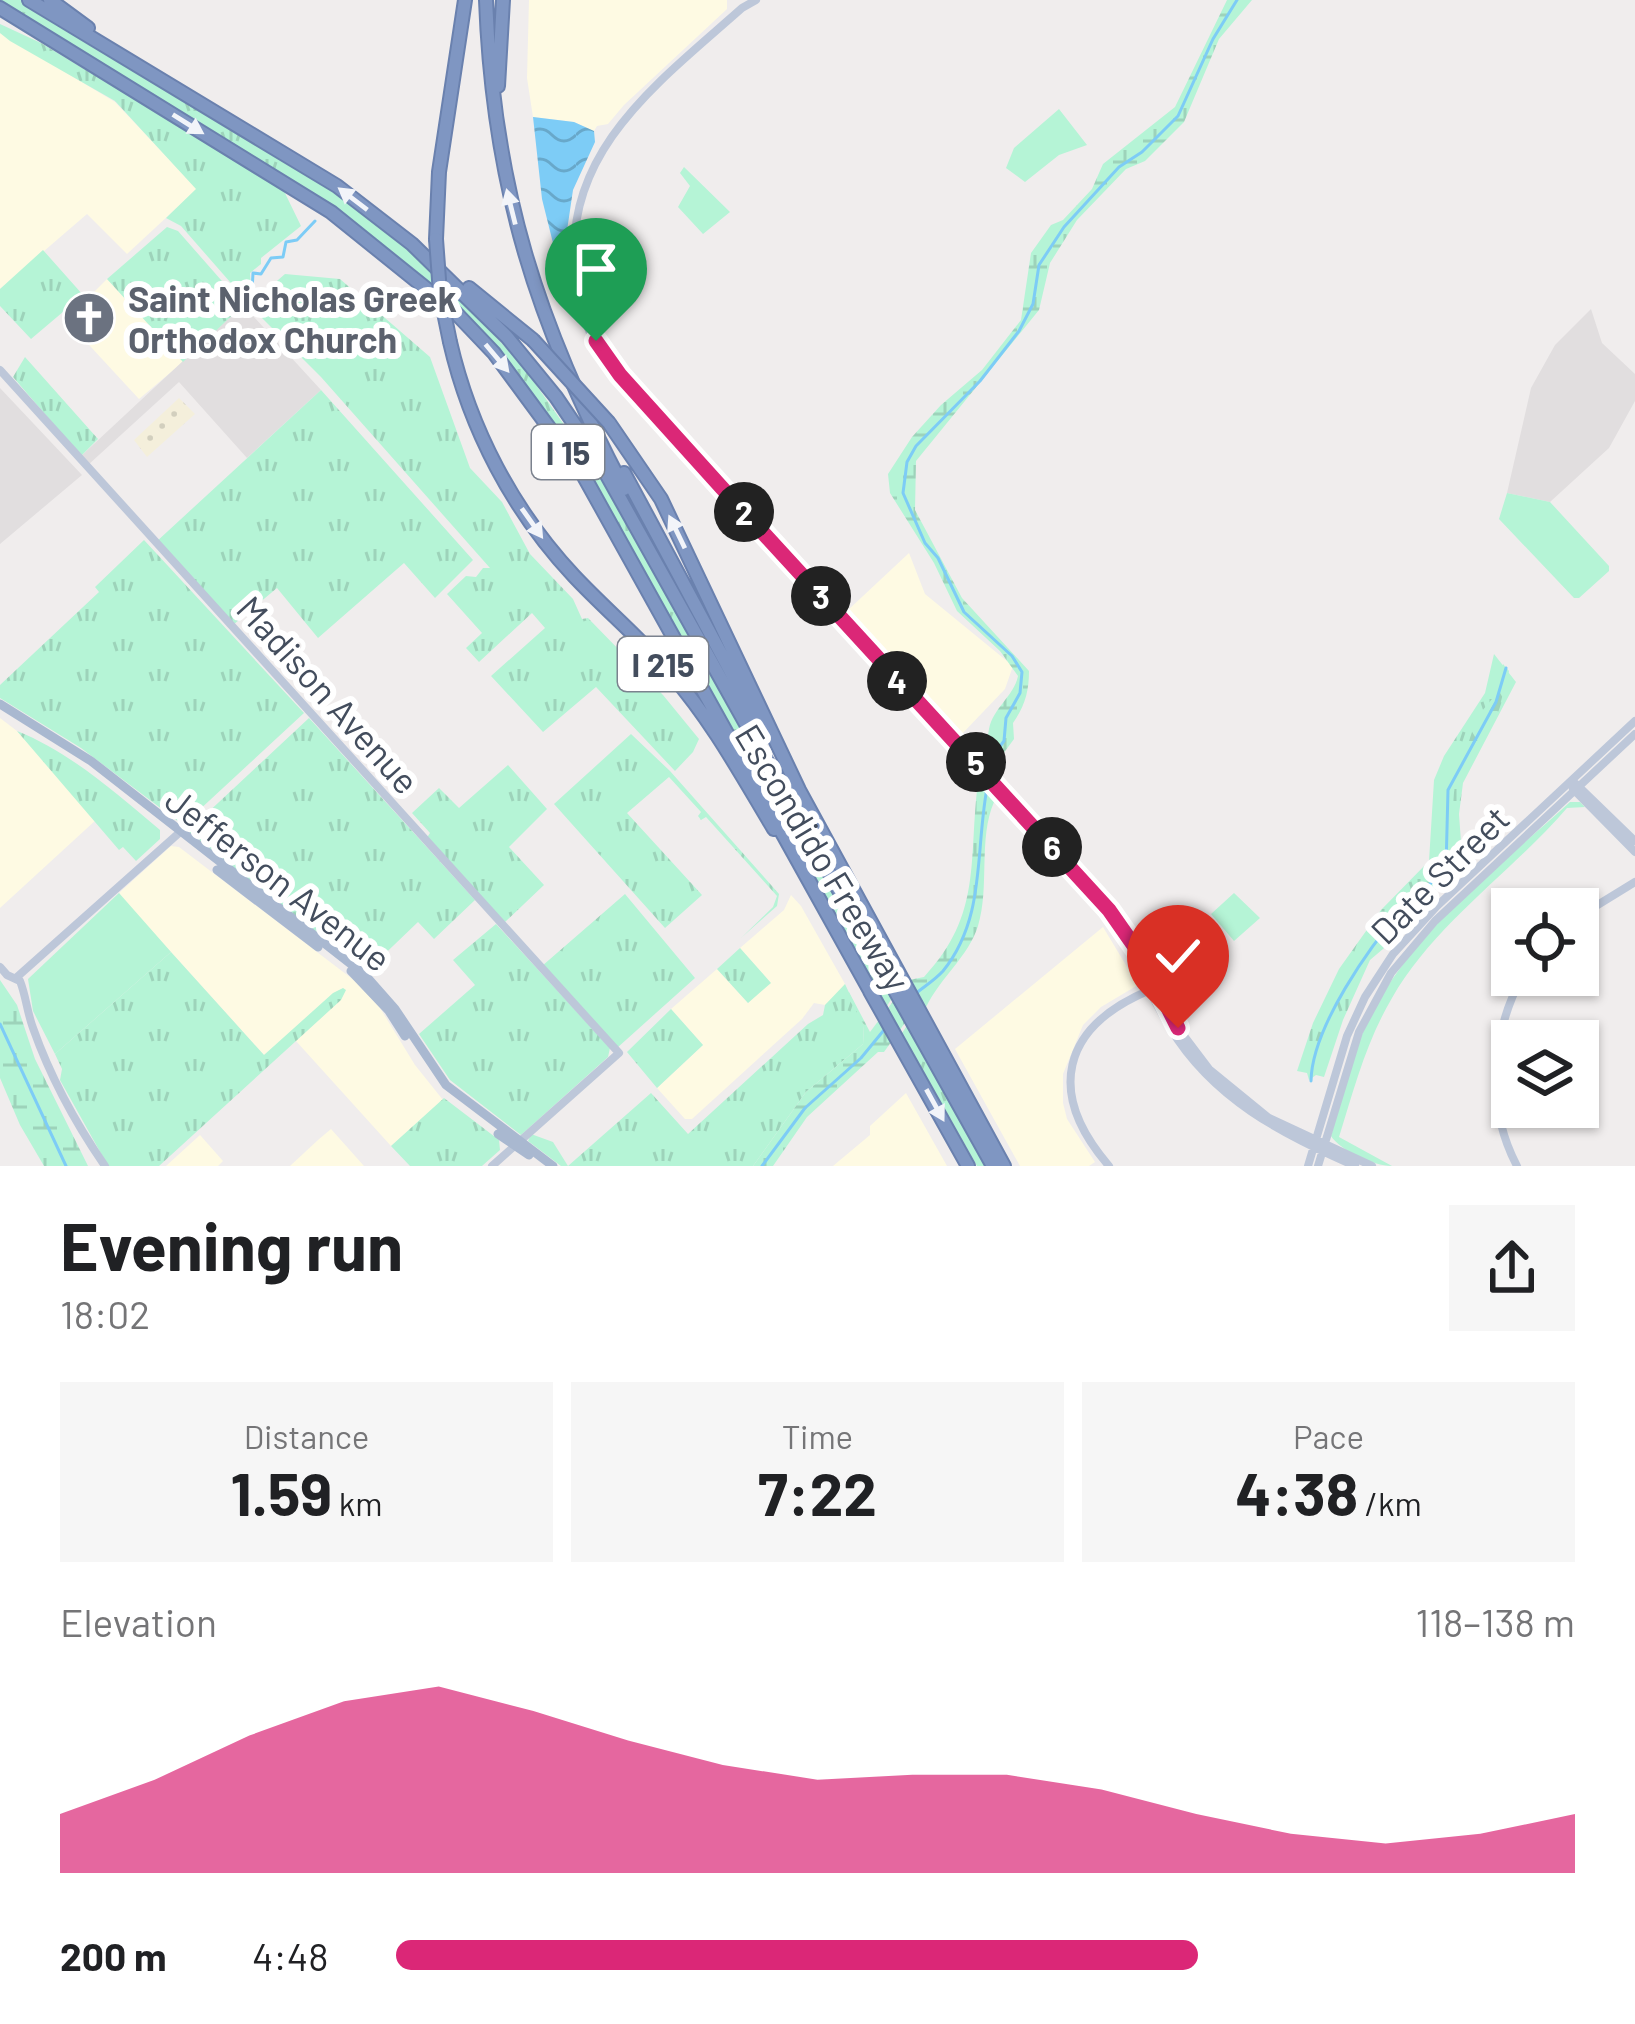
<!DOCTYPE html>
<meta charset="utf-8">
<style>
:root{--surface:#fff;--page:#f6f6f6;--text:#202124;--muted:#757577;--accent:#db2777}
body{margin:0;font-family:Barlow,sans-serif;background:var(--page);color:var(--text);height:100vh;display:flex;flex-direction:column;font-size:45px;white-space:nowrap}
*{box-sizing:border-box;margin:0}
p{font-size:39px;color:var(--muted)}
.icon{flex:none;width:66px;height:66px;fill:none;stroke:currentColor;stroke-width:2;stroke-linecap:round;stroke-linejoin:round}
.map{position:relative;height:1166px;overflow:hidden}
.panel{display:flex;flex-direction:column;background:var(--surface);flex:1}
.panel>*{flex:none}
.controls{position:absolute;left:1491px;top:888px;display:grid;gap:24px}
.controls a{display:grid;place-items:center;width:108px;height:108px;border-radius:0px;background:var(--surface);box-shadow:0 3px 9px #0004;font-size:60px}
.pin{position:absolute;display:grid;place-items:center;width:102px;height:102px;color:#fff;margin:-123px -51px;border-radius:50% 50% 50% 0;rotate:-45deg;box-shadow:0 0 12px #0007}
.pin .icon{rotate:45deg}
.km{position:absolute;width:60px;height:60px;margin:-30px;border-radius:50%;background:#222;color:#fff;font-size:33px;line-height:60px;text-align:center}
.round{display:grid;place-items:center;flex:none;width:126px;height:126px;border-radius:0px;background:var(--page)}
.head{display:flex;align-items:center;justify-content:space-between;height:204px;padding:0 60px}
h1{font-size:66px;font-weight:700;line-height:90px}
.stats{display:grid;grid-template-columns:repeat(3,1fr);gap:18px;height:204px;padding:12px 60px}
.stats div{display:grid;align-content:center;border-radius:0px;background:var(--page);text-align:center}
.stats b{font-size:60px;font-weight:700}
.stats small{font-size:33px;font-weight:400}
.stats p{font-size:33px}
.chart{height:336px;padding:24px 60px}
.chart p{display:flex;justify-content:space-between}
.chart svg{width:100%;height:216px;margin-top:12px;fill:var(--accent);opacity:.7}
ul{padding:0 60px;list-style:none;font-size:39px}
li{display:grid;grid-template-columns:192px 144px 1fr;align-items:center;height:90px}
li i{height:30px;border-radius:15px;background:var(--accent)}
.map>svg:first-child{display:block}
.commercial{fill:#fefae3}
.education{fill:#e1dedf}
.grass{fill:url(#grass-tufts)}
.forest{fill:url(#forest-firs)}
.wetland{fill:url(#wetland-marsh)}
.sand{fill:url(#sand-dots)}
.green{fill:#b5f4d6}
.water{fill:url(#water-waves)}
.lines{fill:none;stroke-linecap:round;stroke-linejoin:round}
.stream{stroke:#7dccf6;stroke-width:3}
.highway-casing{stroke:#6a81ae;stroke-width:16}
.secondary{stroke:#bdc7d9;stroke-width:8}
.primary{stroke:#a9b8d0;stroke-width:9}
.highway{stroke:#7f96c2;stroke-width:12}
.highway-bridge-casing{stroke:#6a81ae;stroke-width:16;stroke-linecap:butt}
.highway-bridge{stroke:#7f96c2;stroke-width:12}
.oneway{fill:#f2f4f9}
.route-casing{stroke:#fff;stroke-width:24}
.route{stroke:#db2777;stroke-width:15}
.labels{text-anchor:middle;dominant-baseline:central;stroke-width:12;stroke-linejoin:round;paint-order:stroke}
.shield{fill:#fff;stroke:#7b828e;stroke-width:3}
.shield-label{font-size:33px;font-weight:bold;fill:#434d5d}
.worship-label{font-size:36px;font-weight:bold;fill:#5b616d;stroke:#fff;text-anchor:start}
.street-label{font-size:36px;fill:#434d5d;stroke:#fff}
</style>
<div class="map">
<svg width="1635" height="1166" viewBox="0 0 1635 1166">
<defs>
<pattern id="grass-tufts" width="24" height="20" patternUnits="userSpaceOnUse" patternTransform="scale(3)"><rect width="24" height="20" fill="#b5f4d6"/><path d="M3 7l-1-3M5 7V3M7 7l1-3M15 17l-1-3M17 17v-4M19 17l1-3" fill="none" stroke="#9dd3ba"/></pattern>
<pattern id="forest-firs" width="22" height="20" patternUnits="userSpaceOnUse" patternTransform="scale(3)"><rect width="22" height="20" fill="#b5f4d6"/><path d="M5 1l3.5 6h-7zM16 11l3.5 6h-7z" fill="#9dd3ba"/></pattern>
<pattern id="wetland-marsh" width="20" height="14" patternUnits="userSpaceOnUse" patternTransform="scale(3)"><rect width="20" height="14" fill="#b5f4d6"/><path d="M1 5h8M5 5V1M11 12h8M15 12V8" fill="none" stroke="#9dd3ba"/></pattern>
<pattern id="sand-dots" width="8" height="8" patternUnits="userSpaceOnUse" patternTransform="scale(3)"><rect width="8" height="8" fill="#f4efdb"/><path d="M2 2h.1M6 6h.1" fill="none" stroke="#d2cfbe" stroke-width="1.8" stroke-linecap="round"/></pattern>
<pattern id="water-waves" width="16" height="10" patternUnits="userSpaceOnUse" patternTransform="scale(3)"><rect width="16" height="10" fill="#7dccf6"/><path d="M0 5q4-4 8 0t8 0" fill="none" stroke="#68a8ca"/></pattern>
</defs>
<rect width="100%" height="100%" fill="#f0eded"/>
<path class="commercial" d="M529 0H727V9L624 105 608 124 597 126 594 131 574 122 533 117 527 78Z
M0 33 115 102 197 189 127 254 87 214 0 289Z
M107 279 183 362 139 399 66 320Z
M909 553 925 594 1013 666 1005 689 961 735 847 611Z
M0 718 17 731 97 819 0 908Z
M171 846 179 847 355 981 380 1008 415 1065 443 1100 391 1146 296 1041 340 1000 344 988 264 1055 122 898 119 893Z
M791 895 801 906 845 984 844 988 825 1005 814 1003 802 1019 692 1119H685L657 1088 703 1045 671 1009 717 969 748 1003 770 982 740 948 784 910Z
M1103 927 1138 985 1101 1007 1083 1025 1063 1074V1103L1067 1119 1095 1162 1089 1166H1020L955 1049Z
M906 1093 947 1166H833L870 1135V1126Z
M331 1129 364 1166H290L318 1140Z
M200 1135 223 1161 218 1166H166Z"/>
<path class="education" d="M243 305 321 390 247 458 179 382 88 465 81 456Z
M1591 309 1602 343 1635 374V401L1609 448 1550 502 1507 493 1531 388 1555 345Z
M0 388 82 475 0 544Z"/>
<path class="grass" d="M0 0H21L332 191 412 250 436 274 439 291 413 268 0 5Z
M0 24 41 43 283 189 301 226 261 258V264L250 273 251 288 244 298 181 226 166 218 196 189 115 101 10 41 0 33Z
M167 227 178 231 243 305 183 362 107 279Z
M43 250 83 295 31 339 0 306V289Z
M285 274 340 279 430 357 470 468 502 502 530 554 573 599 582 619 588 618 663 695 699 739 693 752 675 771 596 687 543 732 491 676 545 628 532 613 479 662 466 648 482 633 447 594 466 576 476 577 483 568H490L321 377 249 305Z
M439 276 522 365 601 477 892 998 887 1006 584 467 521 378 441 291Z
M25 357 98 439 81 456 13 377Z
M321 390 473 560 435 598 404 563 318 638 277 588 233 625 155 543Z
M144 540 304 713 183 825 81 748 0 698V685L99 592 95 587Z
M1494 654 1516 682 1463 783 1459 814 1463 870 1415 905 1390 943 1370 960 1343 1020 1324 1077 1316 1075 1309 1080 1307 1073 1297 1071 1313 1023 1339 969 1381 910 1429 861 1434 780 1444 756 1485 693Z
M309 718 475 900 434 939 418 922 369 969 282 907 188 831Z
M17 731C70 752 116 793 160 830V839L136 861 123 847 119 850Z
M631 734 670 771 779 894 777 906 741 938 773 907 777 896 706 817 701 820 698 816 701 812 669 777 627 813 702 895 665 928 554 804Z
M508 765 547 809 509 847 544 885 505 922 426 839 430 833 412 813 439 788 459 808Z
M625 894 695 978 617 1048 542 966Z
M496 924 610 1048 608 1057 521 1135 450 1080 419 1034 475 985 453 960Z
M740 948 771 983 748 1003 717 969Z
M171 952 264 1055 333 993 343 988 346 990 341 1000 159 1166H108L60 1080 62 1069 55 1054Z
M845 984 864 1025 863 1044 806 1092 753 1166H561L528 1141 531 1134 553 1142 568 1166 651 1093 688 1134 808 1024 823 1015 825 1005Z
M671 1009 703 1045 657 1088 627 1052Z
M908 1024 987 1166H977L902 1033Z
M444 1098 499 1140 500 1150 482 1166H410L391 1146Z"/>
<path class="forest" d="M1503 664 1509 671 1500 705 1474 756 1456 778 1452 807 1446 811 1441 793 1456 757 1467 747 1477 717 1492 699Z"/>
<path class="wetland" d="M1227 0H1252L1219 39 1184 122 1145 161 1126 169 1077 220 1050 263 1039 310 916 461 915 510 962 598 1029 671C1029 691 1025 706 1013 723L1014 739 992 769C991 756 986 741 989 729 993 708 1014 696 1018 676L1000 651 957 611 934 563 890 493 888 474 912 437 941 405 982 370 1021 320 1031 253 1051 225 1063 220 1092 189 1103 164 1175 107Z
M978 782 994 802C978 839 990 887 978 926 968 957 940 978 926 1007L920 1002 884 1052H878L807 1117 773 1166H753L806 1092 863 1044 864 1025 846 994 849 992 870 1032 909 980 924 977C983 914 968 860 978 782Z
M0 980 17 1005 35 1059 88 1166H44L20 1125 0 1078Z"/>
<path class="sand" d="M179 398 195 414 147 457 134 440Z"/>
<path class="green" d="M1059 109 1087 145 1059 155 1025 182 1006 168 1014 148Z
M684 167 730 212 703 234 678 207 690 186 680 173Z
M1507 493 1550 502 1609 566V571L1579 598H1574L1499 519Z
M1570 802H1580L1585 807 1567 808C1512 872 1435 923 1392 998 1366 1042 1354 1089 1339 1137L1392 1166C1373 1166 1340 1150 1331 1136 1342 1098 1350 1057 1368 1021 1412 931 1498 868 1570 802Z
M119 893 171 952 55 1054 33 1011 28 979Z
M1234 893 1260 918 1234 941 1211 914Z"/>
<path class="water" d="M533 117 574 122 594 131 595 142 573 190 565 244 555 251 542 199Z"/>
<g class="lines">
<path class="stream" d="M245 301 252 291 253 273 261 274 271 258 283 257 286 242 297 240 315 221
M989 773 992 757 1004 741 1006 718 1020 693 1022 672 1012 656 964 612 938 558 925 543 903 493 907 462 916 446 980 381 1019 331 1033 304 1039 265 1064 227 1119 167 1142 152 1178 116 1213 39 1237 0
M914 995C923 987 934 981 943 971 986 918 975 852 987 788
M0 1024 66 1166
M1311 1081C1312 1027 1370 946 1404 907 1417 893 1434 883 1446 868L1448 790 1496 702 1506 668
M762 1166 805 1108 861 1058 884 1030"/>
<g class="highway-casing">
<path id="highway" d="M29 0 337 186 412 244 507 337 556 397 598 459 993 1166
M50 0 88 28
M486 0C493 187 537 324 624 489
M0 8 331 212 454 311 494 353 581 471 873 996
M498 86 503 0
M436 239 439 172 465 0
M469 288 533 340
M450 342C470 429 513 511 574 576 606 610 642 640 672 675 713 722 742 776 774 829
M609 423 661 499 799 790 1004 1166
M624 473 762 730
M870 991 968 1166"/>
</g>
<path class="secondary" d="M756 0 742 8C660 81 559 153 576 276 580 309 587 333 605 361L611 363 1104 914C1133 950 1147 990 1170 1028 1214 1100 1281 1133 1355 1166
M580 295 611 362
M0 370 619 1053 492 1166
M957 746 964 749 1124 929 1178 1028 1209 1069 1269 1118 1372 1166
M1576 784 1635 841
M1573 789 1635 852
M1578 917 1635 882
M0 967 7 975 20 981C26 996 27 1012 33 1028 50 1076 76 1124 105 1166
M17 977 179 833
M1109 1166C1046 1093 1061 1027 1150 990
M1308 1166 1347 1036 1365 997 1393 954 1437 906 1635 721
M1318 1166 1359 1032 1391 973 1435 921 1635 734
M1517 1166C1485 1105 1491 1034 1523 975"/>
<path class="primary" d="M0 704 91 761 365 975 395 1009 446 1085 553 1166
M217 870 318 947
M351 971 389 1011 405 1036
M498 1134 529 1155"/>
<use href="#highway" class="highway"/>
<g class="highway-bridge-casing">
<path id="highway-bridge" d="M436 239 440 293 450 342
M533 340 609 423"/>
</g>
<use href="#highway-bridge" class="highway-bridge"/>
</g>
<defs><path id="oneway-solid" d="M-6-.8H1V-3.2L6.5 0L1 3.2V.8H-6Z" transform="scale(3)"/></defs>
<g class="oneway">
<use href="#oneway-solid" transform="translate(188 124) rotate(32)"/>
<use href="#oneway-solid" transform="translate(353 199) rotate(-143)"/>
<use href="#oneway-solid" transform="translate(511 207) rotate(-104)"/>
<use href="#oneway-solid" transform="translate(497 358) rotate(50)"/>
<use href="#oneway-solid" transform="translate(532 523) rotate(55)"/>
<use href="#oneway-solid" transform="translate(677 532) rotate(-116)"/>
<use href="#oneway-solid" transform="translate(935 1105) rotate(61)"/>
</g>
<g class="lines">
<g class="route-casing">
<path id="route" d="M596 341 620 375 722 488 1109 910 1144 960 1178 1028"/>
</g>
<use href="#route" class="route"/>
</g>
<defs>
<g id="church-disc" transform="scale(2.7)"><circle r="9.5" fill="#6b7280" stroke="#fff"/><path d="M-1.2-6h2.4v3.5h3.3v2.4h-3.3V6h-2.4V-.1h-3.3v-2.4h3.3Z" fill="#fff"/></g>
</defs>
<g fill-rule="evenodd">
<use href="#church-disc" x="89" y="318"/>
</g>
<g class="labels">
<g class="shield">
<rect x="532" y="425" width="72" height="54" rx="9"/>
<rect x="618" y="637" width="90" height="54" rx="9"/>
</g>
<g class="shield-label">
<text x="568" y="452">I 15</text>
<text x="663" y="664">I 215</text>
</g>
<g class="worship-label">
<text x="128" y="297">Saint Nicholas Greek<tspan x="128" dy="41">Orthodox Church</tspan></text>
</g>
<g class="street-label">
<text transform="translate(329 694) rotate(48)">Madison Avenue</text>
<text transform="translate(824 857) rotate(59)">Escondido Freeway</text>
<text transform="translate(1439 874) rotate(-45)">Date Street</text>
<text transform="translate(279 878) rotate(38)">Jefferson Avenue</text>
</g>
</g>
</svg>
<div class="controls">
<a><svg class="icon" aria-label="locate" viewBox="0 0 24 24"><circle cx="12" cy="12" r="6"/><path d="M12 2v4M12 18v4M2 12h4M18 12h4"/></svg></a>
<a><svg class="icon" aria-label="layers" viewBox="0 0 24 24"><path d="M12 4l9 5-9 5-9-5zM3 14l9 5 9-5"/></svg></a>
</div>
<div class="pin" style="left:596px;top:341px;background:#1e9e55"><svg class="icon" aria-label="arrive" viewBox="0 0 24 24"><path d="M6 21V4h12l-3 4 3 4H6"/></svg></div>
<div class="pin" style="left:1178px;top:1028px;background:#d93025"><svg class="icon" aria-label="check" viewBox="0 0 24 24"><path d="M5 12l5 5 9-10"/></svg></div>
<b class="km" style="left:744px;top:512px">2</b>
<b class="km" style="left:821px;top:596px">3</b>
<b class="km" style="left:897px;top:681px">4</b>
<b class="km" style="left:976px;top:762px">5</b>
<b class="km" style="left:1052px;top:847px">6</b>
</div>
<section class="panel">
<div class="head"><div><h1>Evening run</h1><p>18:02</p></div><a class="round"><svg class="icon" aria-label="share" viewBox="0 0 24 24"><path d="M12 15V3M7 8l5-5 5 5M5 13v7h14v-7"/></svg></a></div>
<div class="stats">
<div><p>Distance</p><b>1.59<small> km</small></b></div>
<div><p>Time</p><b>7:22</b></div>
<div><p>Pace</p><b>4:38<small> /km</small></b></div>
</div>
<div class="chart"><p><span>Elevation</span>118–138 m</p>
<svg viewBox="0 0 160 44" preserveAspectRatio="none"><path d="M0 44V32L10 25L20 16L30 9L40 6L50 11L60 17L70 22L80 25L90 24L100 24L110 27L120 32L130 36L140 38L150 36L160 32V44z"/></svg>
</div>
<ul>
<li><b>200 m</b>4:48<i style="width:68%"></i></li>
</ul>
</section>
